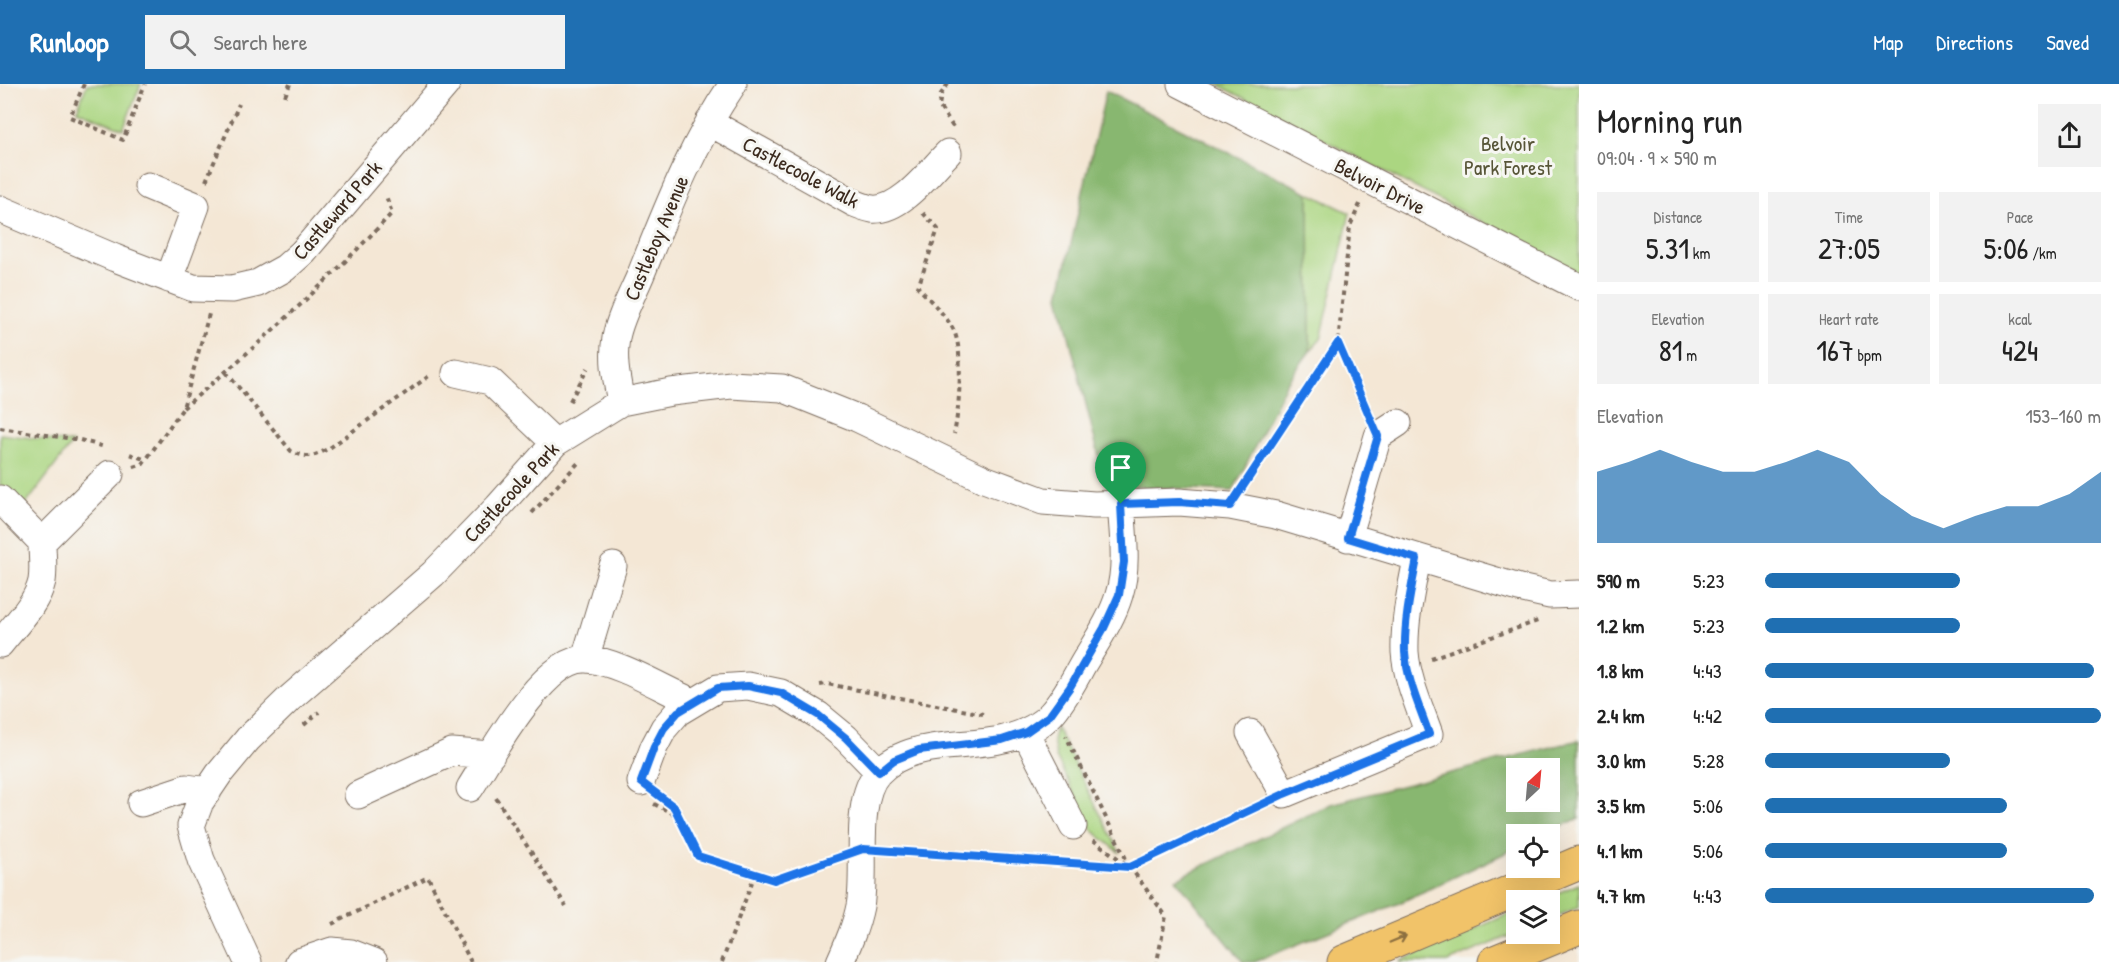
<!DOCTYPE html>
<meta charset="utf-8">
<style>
:root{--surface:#fff;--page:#f2f2f2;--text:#222;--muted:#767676;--accent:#1f6fb2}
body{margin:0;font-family:"Patrick Hand",sans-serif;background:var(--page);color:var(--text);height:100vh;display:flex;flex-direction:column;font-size:22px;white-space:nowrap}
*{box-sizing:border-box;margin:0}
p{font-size:20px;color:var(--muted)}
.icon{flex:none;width:33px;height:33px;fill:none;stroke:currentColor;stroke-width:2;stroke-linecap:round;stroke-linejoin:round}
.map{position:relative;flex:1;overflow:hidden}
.drawer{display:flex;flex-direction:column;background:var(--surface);width:540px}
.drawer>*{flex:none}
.needle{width:39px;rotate:26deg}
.tools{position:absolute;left:1506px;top:674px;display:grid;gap:12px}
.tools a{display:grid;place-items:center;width:54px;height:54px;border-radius:0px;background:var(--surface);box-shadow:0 6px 24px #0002;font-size:30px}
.pin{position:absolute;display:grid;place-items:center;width:51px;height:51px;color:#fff;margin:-62px -26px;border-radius:50% 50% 50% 0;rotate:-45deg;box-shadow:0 0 6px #0007}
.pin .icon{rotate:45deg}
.round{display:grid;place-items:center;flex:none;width:63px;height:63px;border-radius:0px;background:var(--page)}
.summary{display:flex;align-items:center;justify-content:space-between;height:102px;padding:0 18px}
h1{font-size:33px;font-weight:600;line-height:45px}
.figures{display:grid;grid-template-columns:repeat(3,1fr);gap:9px;height:102px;padding:6px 18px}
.figures div{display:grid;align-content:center;border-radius:0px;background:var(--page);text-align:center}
.figures b{font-size:30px;font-weight:600}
.figures small{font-size:16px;font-weight:400}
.figures p{font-size:16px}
.chart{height:168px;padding:12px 18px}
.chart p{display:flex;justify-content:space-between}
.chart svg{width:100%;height:108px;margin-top:6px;fill:var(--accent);opacity:.7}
ul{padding:0 18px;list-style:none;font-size:20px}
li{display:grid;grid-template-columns:96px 72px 1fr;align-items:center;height:45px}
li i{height:15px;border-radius:8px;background:var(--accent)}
header{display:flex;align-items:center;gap:36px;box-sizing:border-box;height:84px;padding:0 30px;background:var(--accent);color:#fff}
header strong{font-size:28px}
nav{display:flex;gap:33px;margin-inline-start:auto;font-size:21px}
.search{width:420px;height:54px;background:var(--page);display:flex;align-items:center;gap:15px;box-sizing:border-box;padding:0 21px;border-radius:0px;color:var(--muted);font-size:22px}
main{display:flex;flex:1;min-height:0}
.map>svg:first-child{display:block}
.green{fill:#abd681;stroke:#738050;stroke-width:1.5}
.forest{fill:#88b76f;stroke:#627046;stroke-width:1.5;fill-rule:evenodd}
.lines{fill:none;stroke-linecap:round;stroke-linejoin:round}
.minor-casing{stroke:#7c6c5e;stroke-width:29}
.highway-casing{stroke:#7c6c5e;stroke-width:35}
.path{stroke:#7c6c5e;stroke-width:4;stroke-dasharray:4.5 4.5;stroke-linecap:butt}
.minor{stroke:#fff;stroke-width:27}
.highway{stroke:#f1c369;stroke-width:33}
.oneway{stroke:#8d6f40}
.route-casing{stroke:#fff;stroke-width:12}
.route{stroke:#1a73e8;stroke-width:8}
.labels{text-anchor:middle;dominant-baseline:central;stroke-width:6;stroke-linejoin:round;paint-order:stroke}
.park-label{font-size:21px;fill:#575537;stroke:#f6f6f2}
.street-label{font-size:21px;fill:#3b2a1e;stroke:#f6f6f2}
</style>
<header>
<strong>Runloop</strong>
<div class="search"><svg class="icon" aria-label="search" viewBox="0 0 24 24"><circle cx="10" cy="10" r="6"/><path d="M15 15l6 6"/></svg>Search here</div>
<nav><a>Map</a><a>Directions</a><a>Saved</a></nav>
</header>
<main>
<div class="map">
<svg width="1579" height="878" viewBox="0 0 1579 878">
<rect width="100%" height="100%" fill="#f6f6f2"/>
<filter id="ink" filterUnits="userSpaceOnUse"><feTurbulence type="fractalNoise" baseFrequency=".0167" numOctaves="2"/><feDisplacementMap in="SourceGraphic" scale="12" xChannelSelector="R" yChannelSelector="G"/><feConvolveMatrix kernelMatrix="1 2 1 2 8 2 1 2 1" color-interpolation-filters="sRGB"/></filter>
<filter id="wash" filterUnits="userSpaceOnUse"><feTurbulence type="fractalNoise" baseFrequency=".008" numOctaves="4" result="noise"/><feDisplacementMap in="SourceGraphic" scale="24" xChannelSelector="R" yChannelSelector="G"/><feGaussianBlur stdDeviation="1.35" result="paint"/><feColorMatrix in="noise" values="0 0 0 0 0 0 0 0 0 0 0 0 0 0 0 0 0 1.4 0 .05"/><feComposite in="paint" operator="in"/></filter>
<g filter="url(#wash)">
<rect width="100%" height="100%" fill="#f4e7d5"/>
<path class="green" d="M87 0H141L123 45 77 26Z
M1217 0H1579V189Z
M1309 109 1350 129 1321 255 1310 267Z
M0 350 72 359 24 423 0 401Z
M1056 643 1120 769 1092 746 1056 673 1053 656Z
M1579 800V823L1550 835V816H1541Z
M1516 827 1517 849 1448 878H1398Z"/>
<path class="forest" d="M1106 7 1309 109 1310 267 1286 300 1233 407 1106 401 1059 212Z
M1579 656V734L1545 750H1516V764L1397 820 1254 878H1243L1176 795 1331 720ZM1516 684H1550V717H1516Z"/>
</g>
<g filter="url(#ink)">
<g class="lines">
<g class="minor-casing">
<path id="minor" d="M1181 0 1579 203
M709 38 854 119C859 121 866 124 872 125 900 128 930 87 948 69
M148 102 196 122 169 195
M0 125 115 174 193 204 232 205 258 199 285 184 303 168 446 0
M456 289 490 297 555 359
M621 318C617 297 612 276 616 254 619 235 633 209 641 190 667 125 693 58 733 0
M0 415 42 458C42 471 44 485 42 497 37 520 14 542 0 560
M1348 454 1378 352 1398 339
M42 458 110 390
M585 575 613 482
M1025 648 1073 742
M1250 649 1284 710 1429 650C1420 624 1407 596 1405 568 1404 537 1411 506 1417 475
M641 698 654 663 664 644 678 628 718 604 748 602 781 609 818 631 846 654 879 688
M470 704C491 671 544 573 586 575 618 577 662 605 693 618
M358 711 452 668 491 671
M141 719 186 704 208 707
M248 878 201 776 191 742 200 718 219 690 248 655 289 615 433 490 498 423 555 359 621 318 671 308 731 301 782 304 857 334 984 395 1043 417 1094 421 1179 418 1230 422 1276 431 1519 504 1550 511 1579 510
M299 878 332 867 351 869 374 878
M840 878C848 860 856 842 860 822 867 786 853 716 878 689 909 655 963 665 1004 655 1021 651 1039 643 1051 630 1064 616 1074 596 1083 580 1096 558 1112 535 1119 511 1128 483 1123 449 1121 420"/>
</g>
<g class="highway-casing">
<path id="highway" d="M1344 878 1579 779
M1495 878 1579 843"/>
</g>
<path class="path" d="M84 0 70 33 123 56 145 0
M948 0 941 10 939 22 953 43
M285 12 290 0
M206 97 239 20
M1360 120 1350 142 1338 259 1368 328
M923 129 938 145 918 203C929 216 948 233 954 247 964 268 959 328 954 350
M226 288 291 367C309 376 315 372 331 363L429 292
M570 317 588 284
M183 324C256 263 327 199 392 129L386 112
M0 344 80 356 105 363
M130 370 146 376
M134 383 143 380 183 324 209 230
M1246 398 1338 260
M532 429 580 377
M1431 574 1538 537
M820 601 827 600 983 630
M304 641 319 628
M661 713 674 723 698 772 774 796 837 774
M496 714 566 822
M654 720 678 732
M1093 756 1130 783 1166 832 1157 878
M888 767 1130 783 1066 652
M1130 783 1259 722
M332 840 428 793 471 878
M722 878 755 790"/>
<use href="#minor" class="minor"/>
<use href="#highway" class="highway"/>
</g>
<defs><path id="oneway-shaft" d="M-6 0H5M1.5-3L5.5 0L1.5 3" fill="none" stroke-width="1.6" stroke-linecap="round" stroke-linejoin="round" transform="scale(1.5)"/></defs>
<use class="oneway" href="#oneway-shaft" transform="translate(1398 855) rotate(-23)"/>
</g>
<g class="lines" filter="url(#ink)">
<g class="route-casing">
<path id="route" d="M1338 259 1378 352 1348 454 1417 475C1411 506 1404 537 1405 568 1407 596 1420 624 1429 650L1284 710 1130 783 863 765 774 796 698 772 674 723 641 698 654 663 664 644 678 628 718 604 748 602 781 609 818 631 846 654 879 688 894 676 919 666 1002 656 1026 648 1050 631 1070 603 1104 544 1119 511 1124 478 1121 420 1179 418 1230 422Z"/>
</g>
<use href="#route" class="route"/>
</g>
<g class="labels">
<g class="park-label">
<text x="1508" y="59">Belvoir<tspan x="1508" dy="24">Park Forest</tspan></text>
</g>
<g class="street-label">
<text transform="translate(801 88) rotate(28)">Castlecoole Walk</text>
<text transform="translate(1380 102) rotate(27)">Belvoir Drive</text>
<text transform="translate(337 126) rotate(-49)">Castleward Park</text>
<text transform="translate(656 154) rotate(-67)">Castleboy Avenue</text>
<text transform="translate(511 408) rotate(-47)">Castlecoole Park</text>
</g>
</g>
</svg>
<div class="tools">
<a><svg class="needle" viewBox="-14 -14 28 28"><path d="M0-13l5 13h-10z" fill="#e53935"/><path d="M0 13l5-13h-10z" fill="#767676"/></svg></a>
<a><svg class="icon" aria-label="locate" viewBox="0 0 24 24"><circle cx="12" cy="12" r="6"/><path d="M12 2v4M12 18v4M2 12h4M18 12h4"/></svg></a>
<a><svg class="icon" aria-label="layers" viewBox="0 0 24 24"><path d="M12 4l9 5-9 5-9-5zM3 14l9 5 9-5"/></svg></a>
</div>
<div class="pin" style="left:1121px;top:420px;background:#1e9e55"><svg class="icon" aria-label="arrive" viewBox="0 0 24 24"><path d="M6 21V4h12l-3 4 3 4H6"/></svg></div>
</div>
<section class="drawer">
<div class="summary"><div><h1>Morning run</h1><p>09:04 · 9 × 590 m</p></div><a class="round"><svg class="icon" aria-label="share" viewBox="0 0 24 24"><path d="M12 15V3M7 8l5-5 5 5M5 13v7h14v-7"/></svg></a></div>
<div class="figures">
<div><p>Distance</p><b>5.31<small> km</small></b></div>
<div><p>Time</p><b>27:05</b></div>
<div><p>Pace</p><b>5:06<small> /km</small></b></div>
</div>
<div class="figures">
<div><p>Elevation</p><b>81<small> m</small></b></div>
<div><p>Heart rate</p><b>167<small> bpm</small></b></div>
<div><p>kcal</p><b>424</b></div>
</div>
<div class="chart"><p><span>Elevation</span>153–160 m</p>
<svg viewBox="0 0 160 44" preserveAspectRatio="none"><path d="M0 44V15L10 11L20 6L30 11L40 15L50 15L60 11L70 6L80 11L90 24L100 33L110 38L120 33L130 29L140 29L150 24L160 15V44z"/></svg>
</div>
<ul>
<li><b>590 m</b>5:23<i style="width:58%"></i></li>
<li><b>1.2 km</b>5:23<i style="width:58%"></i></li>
<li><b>1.8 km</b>4:43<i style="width:98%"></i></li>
<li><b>2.4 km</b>4:42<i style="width:100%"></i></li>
<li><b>3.0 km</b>5:28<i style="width:55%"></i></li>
<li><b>3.5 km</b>5:06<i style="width:72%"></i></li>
<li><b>4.1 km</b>5:06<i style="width:72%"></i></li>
<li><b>4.7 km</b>4:43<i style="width:98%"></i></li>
</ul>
</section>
</main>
